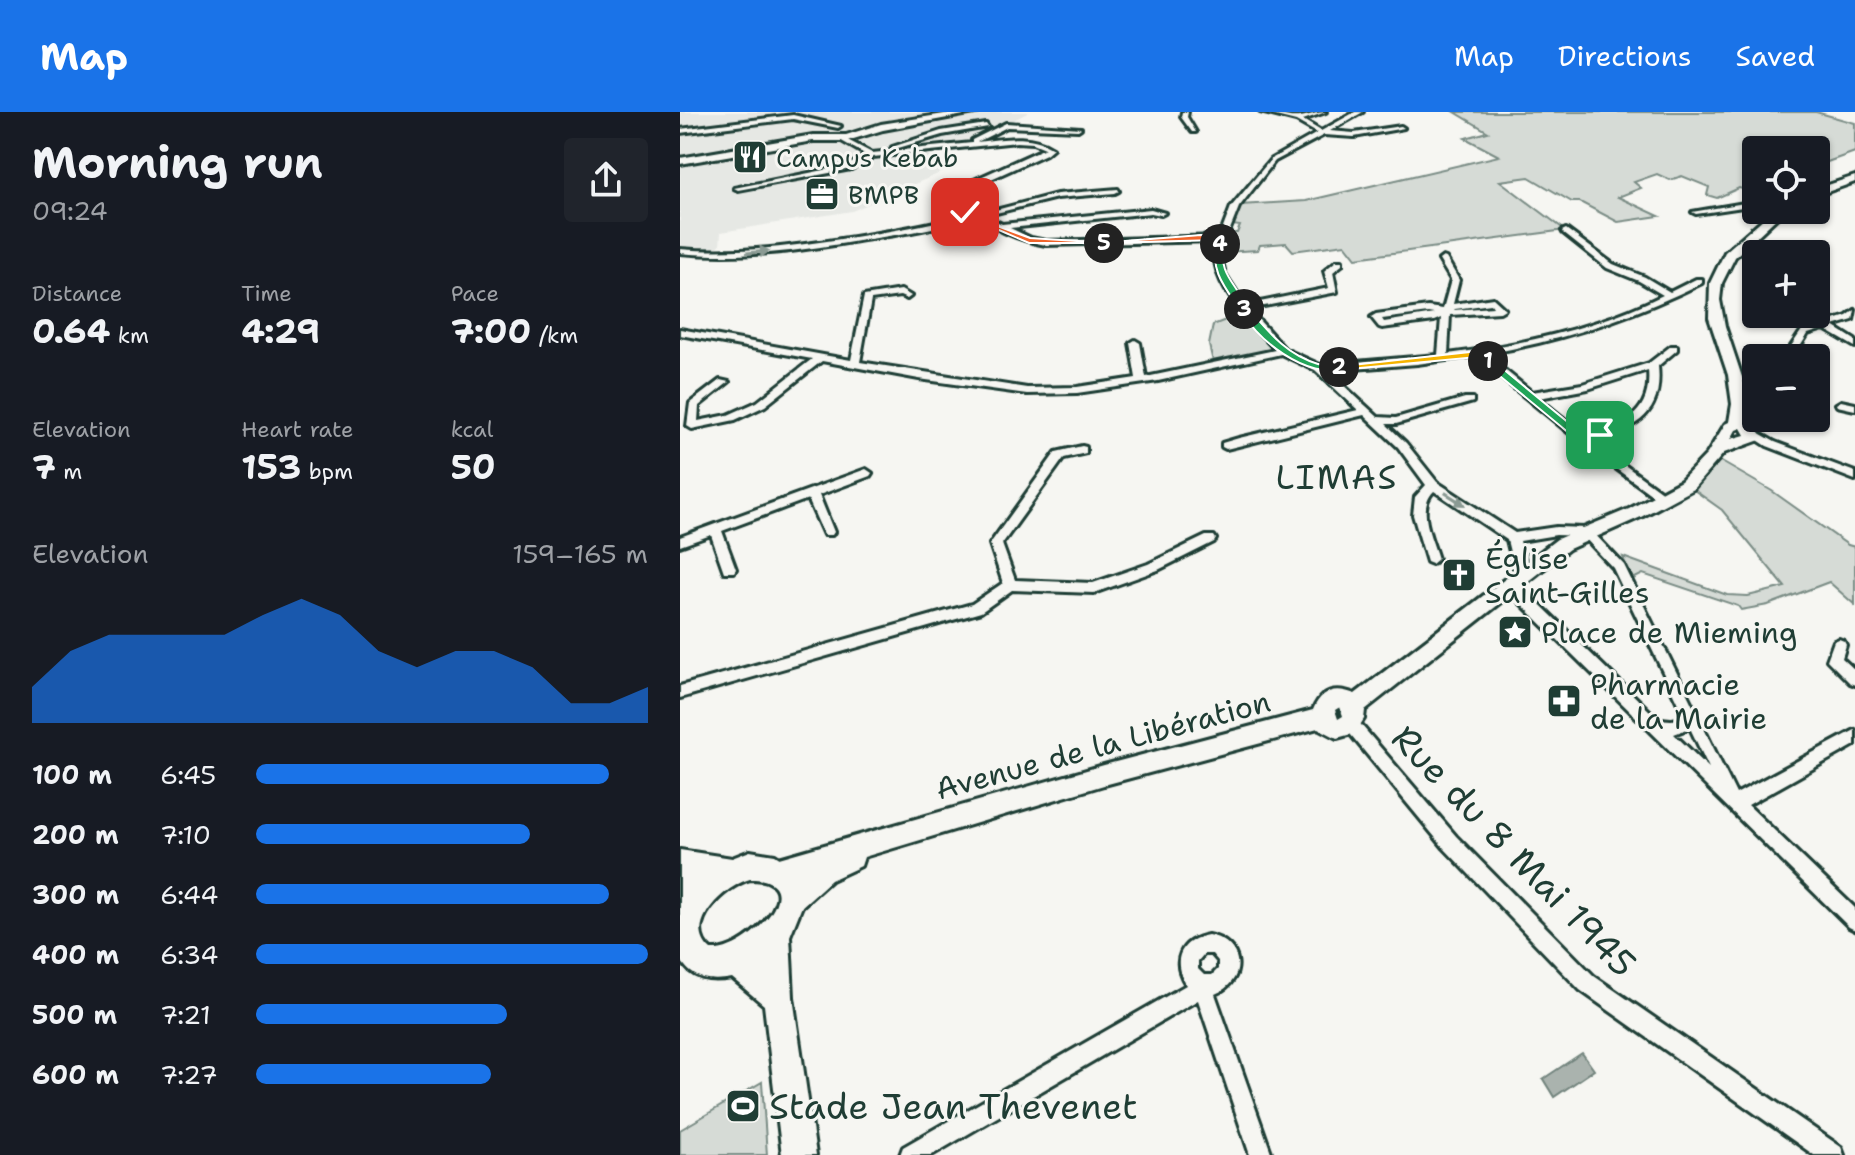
<!DOCTYPE html>
<meta charset="utf-8">
<style>
:root{--surface:#171b24;--page:#20242c;--text:#f1f3f6;--muted:#9ea1a6;--accent:#1a73e8}
body{margin:0;font-family:"Shantell Sans",sans-serif;background:var(--page);color:var(--text);height:100vh;display:flex;flex-direction:column;font-size:30px;white-space:nowrap}
*{box-sizing:border-box;margin:0}
p{font-size:26px;color:var(--muted)}
.icon{flex:none;width:44px;height:44px;fill:none;stroke:currentColor;stroke-width:2;stroke-linecap:round;stroke-linejoin:round}
.map{position:relative;flex:1;overflow:hidden}
.details{display:flex;flex-direction:column;background:var(--surface);width:680px}
.details>*{flex:none}
.fabs{position:absolute;left:1062px;top:24px;display:grid;gap:16px}
.fabs a{display:grid;place-items:center;width:88px;height:88px;border-radius:8px;background:var(--surface);box-shadow:0 2px 6px #0004;font-size:40px}
.pin{position:absolute;display:grid;place-items:center;width:68px;height:68px;color:#fff;margin:-34px;border-radius:16px;box-shadow:0 4px 12px #0006}
.km{position:absolute;width:40px;height:40px;margin:-20px;border-radius:50%;background:#222;color:#fff;font-size:22px;line-height:40px;text-align:center}
.round{display:grid;place-items:center;flex:none;width:84px;height:84px;border-radius:8px;background:var(--page)}
.head{display:flex;align-items:center;justify-content:space-between;height:136px;padding:0 32px}
h1{font-size:44px;font-weight:700;line-height:60px}
.stats{display:grid;grid-template-columns:repeat(3,1fr);gap:12px;height:136px;padding:8px 32px}
.stats div{display:grid;align-content:center}
.stats b{font-size:34px;font-weight:700}
.stats small{font-size:22px;font-weight:400}
.stats p{font-size:22px}
.chart{height:224px;padding:16px 32px}
.chart p{display:flex;justify-content:space-between}
.chart svg{width:100%;height:144px;margin-top:8px;fill:var(--accent);opacity:.7}
ul{padding:0 32px;list-style:none;font-size:26px}
li{display:grid;grid-template-columns:128px 96px 1fr;align-items:center;height:60px}
li i{height:20px;border-radius:10px;background:var(--accent)}
header{display:flex;align-items:center;gap:48px;box-sizing:border-box;height:112px;padding:0 40px;background:var(--accent);color:#fff}
header strong{font-size:38px}
nav{display:flex;gap:44px;margin-inline-start:auto;font-size:28px}
main{display:flex;flex:1;min-height:0}
.map>svg:first-child{display:block}
.built{fill:#e6e8e4}
.green{fill:#d6dbd6;stroke:#7a8c85;stroke-width:2}
.water{fill:#aab3ae;stroke:#72847d;stroke-width:2}
.lines{fill:none;stroke-linecap:round;stroke-linejoin:round}
.street-casing{stroke:#1f3d34;stroke-width:6}
.secondary-casing{stroke:#1f3d34;stroke-width:6}
.primary-casing{stroke:#1f3d34;stroke-width:6}
.street{fill:#f6f6f2;fill-rule:evenodd}
.secondary{fill:#f6f6f2;fill-rule:evenodd}
.primary{fill:#f6f6f2;fill-rule:evenodd}
.oneway{fill:#8a9a93}
.split-1{fill:#22a559;stroke:#fff;stroke-width:2}
.split-2{fill:#f5b400;stroke:#fff;stroke-width:2}
.split-3{fill:#22a559;stroke:#fff;stroke-width:2}
.split-4{fill:#22a559;stroke:#fff;stroke-width:2}
.split-5{fill:#f0652b;stroke:#fff;stroke-width:2}
.split-6{fill:#f0652b;stroke:#fff;stroke-width:2}
.split-7{fill:#f5b400;stroke:#fff;stroke-width:2}
.labels{text-anchor:middle;dominant-baseline:central;stroke-width:6;stroke-linejoin:round;paint-order:stroke}
.far-poi-label{font-size:26px;fill:#1f3d34;stroke:#f6f6f2;text-anchor:start}
.poi-label{font-size:30px;fill:#1f3d34;stroke:#f6f6f2;text-anchor:start}
.street-label{font-size:30px;fill:#1f3d34;stroke:#f6f6f2}
.quarter-label{font-size:34px;letter-spacing:2px;fill:#1f3d34;stroke:#f6f6f2}
.near-street-label{font-size:36px;fill:#1f3d34;stroke:#f6f6f2}
.near-poi-label{font-size:36px;fill:#1f3d34;stroke:#f6f6f2;text-anchor:start}
</style>
<header>
<strong>Map</strong>
<nav><a>Map</a><a>Directions</a><a>Saved</a></nav>
</header>
<main>
<section class="details">
<div class="head"><div><h1>Morning run</h1><p>09:24</p></div><a class="round"><svg class="icon" aria-label="share" viewBox="0 0 24 24"><path d="M12 15V3M7 8l5-5 5 5M5 13v7h14v-7"/></svg></a></div>
<div class="stats">
<div><p>Distance</p><b>0.64<small> km</small></b></div>
<div><p>Time</p><b>4:29</b></div>
<div><p>Pace</p><b>7:00<small> /km</small></b></div>
</div>
<div class="stats">
<div><p>Elevation</p><b>7<small> m</small></b></div>
<div><p>Heart rate</p><b>153<small> bpm</small></b></div>
<div><p>kcal</p><b>50</b></div>
</div>
<div class="chart"><p><span>Elevation</span>159–165 m</p>
<svg viewBox="0 0 160 44" preserveAspectRatio="none"><path d="M0 44V33L10 22L20 17L30 17L40 17L50 17L60 11L70 6L80 11L90 22L100 27L110 22L120 22L130 27L140 38L150 38L160 33V44z"/></svg>
</div>
<ul>
<li><b>100 m</b>6:45<i style="width:90%"></i></li>
<li><b>200 m</b>7:10<i style="width:70%"></i></li>
<li><b>300 m</b>6:44<i style="width:90%"></i></li>
<li><b>400 m</b>6:34<i style="width:100%"></i></li>
<li><b>500 m</b>7:21<i style="width:64%"></i></li>
<li><b>600 m</b>7:27<i style="width:60%"></i></li>
</ul>
</section>
<div class="map">
<svg width="1175" height="1043" viewBox="0 0 1175 1043">
<rect width="100%" height="100%" fill="#f6f6f2"/>
<filter id="ink" filterUnits="userSpaceOnUse"><feTurbulence type="fractalNoise" baseFrequency=".0125" numOctaves="2"/><feDisplacementMap in="SourceGraphic" scale="16" xChannelSelector="R" yChannelSelector="G"/><feConvolveMatrix kernelMatrix="1 2 1 2 8 2 1 2 1" color-interpolation-filters="sRGB"/></filter>
<g filter="url(#ink)">
<path class="built" d="M0 0H276L211 11 294 0H349L287 33 241 39 274 55 172 99 41 120 40 133 29 142 0 139Z"/>
<path class="green" d="M775 0H1136L1175 11V40L1136 54V38H1076V81L1059 76 1037 86 1027 83 1029 75 1002 64 990 68 977 62 954 70 961 76 938 85 979 104 938 110 900 90H892L849 65 820 69 885 118 676 146 665 132 613 139 606 131 580 133 578 138 543 140 551 121H557L560 114 552 113 560 93 626 89 819 44 785 26 808 20Z
M566 200 602 239 534 254 529 233 533 213Z
M1033 345 1092 379 1168 433 1175 435V493L1149 470 1088 493 1061 498 1058 494 963 462 951 468 943 445 1047 483 1068 484 1105 475 1042 398 1007 373Z
M82 970 87 1043H0V1018Z"/>
<path class="water" d="M902 941 914 958 874 985 863 967Z"/>
<g class="lines">
<g class="street-casing">
<path id="street" d="M502 0H508L507 5 516 20H512L501 5Z
M580 0C593 0 608 7 620 5 629 4 636 0 646 0L623 8 641 19 675 0H683L650 19 674 21 721 14 724 16 674 25 644 23 595 49 559 95 543 135 541 145 545 162 565 193 649 176 644 159 656 149H662V153L653 160 657 180 569 197 605 237 640 253 758 243 761 206 754 209 702 216 699 215 691 205 696 202 748 195 763 197 771 168 759 148 763 145 766 146 779 168 773 192 813 186 825 197 820 200 770 203 768 242C841 233 917 216 983 183L959 169 927 156 883 121 882 119 886 117 933 152 965 165 990 180 1016 167H1022V171C953 205 882 229 805 242L852 280 902 272 969 251 991 234H997V238L978 254C983 305 956 314 913 330L987 384 989 387 983 391 901 331 795 244 737 252 648 259 698 305 716 306 785 286H793V290L716 312H706L726 331 757 370 835 421 876 415 906 416 910 417 944 453 1056 682 1175 618V633L1068 693 1175 796V818L1169 815 826 477 824 473 826 469H836L977 606C987 608 995 610 1004 604L933 456 903 424 876 423 840 429 850 464 843 469 836 464 827 428 754 379C736 397 752 426 758 447L752 452 747 450 733 403 735 385 746 373 718 335 684 303 546 337 542 335V331L559 326 678 298 635 258 601 242 478 269 397 281 347 282 239 267 142 249 85 294 55 308 12 317 7 314 10 291 40 268 49 270 19 294 18 309 48 303 77 290 132 247 0 223V217L171 248 184 184 221 178 231 184 227 187 220 184 191 188 180 250 347 276 397 275 456 266 450 231 455 228 460 231 466 265 595 238C572 211 522 167 538 129L366 133C343 129 320 120 301 107L308 105 322 112 471 97 485 101 481 103 471 101 330 116 351 126 366 129 540 124 551 95 591 47 637 21 616 9ZM811 192 813 195 774 198 775 197ZM748 201 754 202 704 210 702 207ZM968 258C972 304 944 311 907 325L859 286 908 277ZM1010 616 1029 656 994 622Z
M113 3 161 14 158 16 113 7 0 21V17Z
M326 11 401 16 398 18 327 15 297 30C323 27 350 21 373 36L366 42 300 72 292 79 298 96 294 98 290 96 284 79 294 68 365 36 353 31 337 30 193 45 171 57 58 78 54 76 169 53 186 43 158 27 160 24 192 41 292 31V28Z
M306 12 308 15 262 23 215 37 212 35 261 19Z
M438 77 439 79 435 81 377 86 316 101 312 99 377 82Z
M1076 89V93L1016 102 1012 100Z
M284 103 288 105 287 107C251 118 215 123 178 129 119 139 60 147 0 141V137C59 142 116 134 174 125 211 119 248 113 284 103Z
M1175 198 1173 208 1153 214 1175 228V235L1144 217 1128 222 1113 246H1103L1122 218 1167 204Z
M1076 280V288L1065 295H1057V291Z
M1161 289 1175 292V298L1157 294 1156 292Z
M1074 318 1095 330 1175 360V368L1087 334 1070 323V319Z
M402 334 406 335V341L384 346 322 432 335 468 413 471 468 452 526 424H534L536 427 534 430 478 458 414 481 332 478 301 500 0 586V574L292 492 323 471 310 432 312 429 376 340Z
M186 357 192 361 190 364 139 383 154 420 152 423H144L128 387 42 419 56 457 54 460H44L31 423 0 434V425Z
M1159 527 1164 529 1166 533 1162 546 1175 558V573L1170 571 1147 548 1154 529Z
M671 605 676 607 776 724 914 864 1161 1035 1164 1043H1134L900 878 764 736 666 617 663 612 666 607Z
M528 823C563 829 569 868 535 882L592 1043H570L518 888 252 1043H220L223 1035 506 873C491 849 500 828 528 823ZM524 842H532L538 849V857L532 863H524L518 857V849Z"/>
</g>
<g class="secondary-casing">
<path id="secondary" d="M1175 64V70L1136 84V77Z
M1093 98H1105L1055 145 1042 171 1040 188 1045 214 1064 271 1067 300 1082 325 1080 328 1044 341 1013 377 961 405 889 437 685 598 684 607 675 621 657 626 638 616 424 673 184 745 181 754 151 768 121 795 112 799 103 795 99 786 103 777 116 765 99 770 90 767 86 758 90 749 99 746 424 653 633 598C641 578 655 574 675 582L877 427 949 397 1001 369 1027 342 1045 312 1049 310 1052 292 1048 263 1029 206 1030 171 1045 140ZM1061 316 1065 323 1051 327 1056 318ZM660 595 663 604 658 607 655 598Z"/>
</g>
<g class="primary-casing">
<path id="primary" d="M277 0H300L203 18 167 29H133L0 52V46L133 23H166L201 12Z
M0 738 52 746 70 739 95 743 118 758 126 784 110 824 113 885 136 1043H102L84 893 52 866C30 870 11 868 0 846ZM70 767C76 767 84 767 89 770 119 784 64 841 31 838 2 813 45 774 70 767Z"/>
</g>
<use href="#street" class="street"/>
<use href="#secondary" class="secondary"/>
<use href="#primary" class="primary"/>
</g>
<defs><path id="oneway-solid" d="M-6-.8H1V-3.2L6.5 0L1 3.2V.8H-6Z" transform="scale(2)"/></defs>
<g class="oneway">
<use href="#oneway-solid" transform="translate(78 140) rotate(-5)"/>
<use href="#oneway-solid" transform="translate(775 387) rotate(32)"/>
</g>
</g>
<path class="split-1" d="M804 247H811L906 325 920 320 925 323 901 331 804 251Z"/>
<path class="split-2" d="M799 239 811 247V251H804L797 245 659 258 654 255Z"/>
<path class="split-3" d="M561 195H567C588 219 606 243 638 252 647 255 655 251 663 255 632 271 569 224 561 195Z"/>
<path class="split-4" d="M538 130 544 132C537 166 561 173 567 199H561C546 177 528 157 538 130Z"/>
<path class="split-5" d="M521 123 546 126 540 134 537 132 538 128 420 131Z"/>
<path class="split-6" d="M312 112 350 126 428 131H349L312 115Z"/>
<path class="split-7" d="M283 99H288L290 105 308 106 318 114 315 116C304 111 290 112 281 105Z"/>
<defs>
<g id="restaurant-square" transform="scale(1.8)"><rect x="-9" y="-9" width="18" height="18" rx="4" fill="#1f3d34" stroke="#f6f6f2"/><path d="M-5-6h1v4h1v-4h1v4h1v-4h1v5L-1.5 .5V6h-2V.5L-5-1ZM5-6V6H3V1.5H1.5Q1.5-4 5-6Z" fill="#fff"/></g>
<g id="office-square" transform="scale(1.8)"><rect x="-9" y="-9" width="18" height="18" rx="4" fill="#1f3d34" stroke="#f6f6f2"/><path d="M-6-3h4V-5.5h4V-3h4V5H-6ZM-1-4.5V-3h2v-1.5ZM-6 0V1H6V0Z" fill="#fff"/></g>
<g id="church-square" transform="scale(1.8)"><rect x="-9" y="-9" width="18" height="18" rx="4" fill="#1f3d34" stroke="#f6f6f2"/><path d="M-1.2-6h2.4v3.5h3.3v2.4h-3.3V6h-2.4V-.1h-3.3v-2.4h3.3Z" fill="#fff"/></g>
<g id="sight-square" transform="scale(1.8)"><rect x="-9" y="-9" width="18" height="18" rx="4" fill="#1f3d34" stroke="#f6f6f2"/><path d="M0-6L1.8-2.2L6-1.7L2.9 1.2L3.7 5.4L0 3.3L-3.7 5.4L-2.9 1.2L-6-1.7L-1.8-2.2Z" fill="#fff"/></g>
<g id="pharmacy-square" transform="scale(1.8)"><rect x="-9" y="-9" width="18" height="18" rx="4" fill="#1f3d34" stroke="#f6f6f2"/><path d="M-2-6h4v4h4v4h-4v4h-4v-4h-4v-4h4Z" fill="#fff"/></g>
<g id="stadium-square" transform="scale(1.8)"><rect x="-9" y="-9" width="18" height="18" rx="4" fill="#1f3d34" stroke="#f6f6f2"/><path d="M0-5a6.5 5 0 1 0 0 10a6.5 5 0 1 0 0-10ZM-3.5-1.8h7v3.6h-7Z" fill="#fff"/></g>
</defs>
<g fill-rule="evenodd">
<use href="#restaurant-square" x="70" y="45"/>
<use href="#office-square" x="142" y="82"/>
<use href="#church-square" x="779" y="463"/>
<use href="#sight-square" x="835" y="520"/>
<use href="#pharmacy-square" x="884" y="589"/>
<use href="#stadium-square" x="63" y="994"/>
</g>
<g class="labels">
<g class="far-poi-label">
<text x="96" y="45">Campus Kebab</text>
<text x="168" y="82">BMPB</text>
</g>
<g class="poi-label">
<text x="805" y="446">Église<tspan x="805" dy="34">Saint-Gilles</tspan></text>
<text x="861" y="520">Place de Mieming</text>
<text x="910" y="572">Pharmacie<tspan x="910" dy="34">de la Mairie</tspan></text>
</g>
<g class="street-label">
<text transform="translate(423 633) rotate(-15)">Avenue de la Libération</text>
</g>
<g class="quarter-label">
<text x="657" y="365">LIMAS</text>
</g>
<g class="near-street-label">
<text transform="translate(834 739) rotate(46)">Rue du 8 Mai 1945</text>
</g>
<g class="near-poi-label">
<text x="89" y="994">Stade Jean Thevenet</text>
</g>
</g>
</svg>
<div class="fabs">
<a><svg class="icon" aria-label="locate" viewBox="0 0 24 24"><circle cx="12" cy="12" r="6"/><path d="M12 2v4M12 18v4M2 12h4M18 12h4"/></svg></a>
<a>+</a>
<a>−</a>
</div>
<div class="pin" style="left:920px;top:323px;background:#1e9e55"><svg class="icon" aria-label="arrive" viewBox="0 0 24 24"><path d="M6 21V4h12l-3 4 3 4H6"/></svg></div>
<div class="pin" style="left:285px;top:100px;background:#d93025"><svg class="icon" aria-label="check" viewBox="0 0 24 24"><path d="M5 12l5 5 9-10"/></svg></div>
<b class="km" style="left:808px;top:249px">1</b>
<b class="km" style="left:659px;top:255px">2</b>
<b class="km" style="left:564px;top:197px">3</b>
<b class="km" style="left:540px;top:132px">4</b>
<b class="km" style="left:424px;top:131px">5</b>
</div>
</main>
